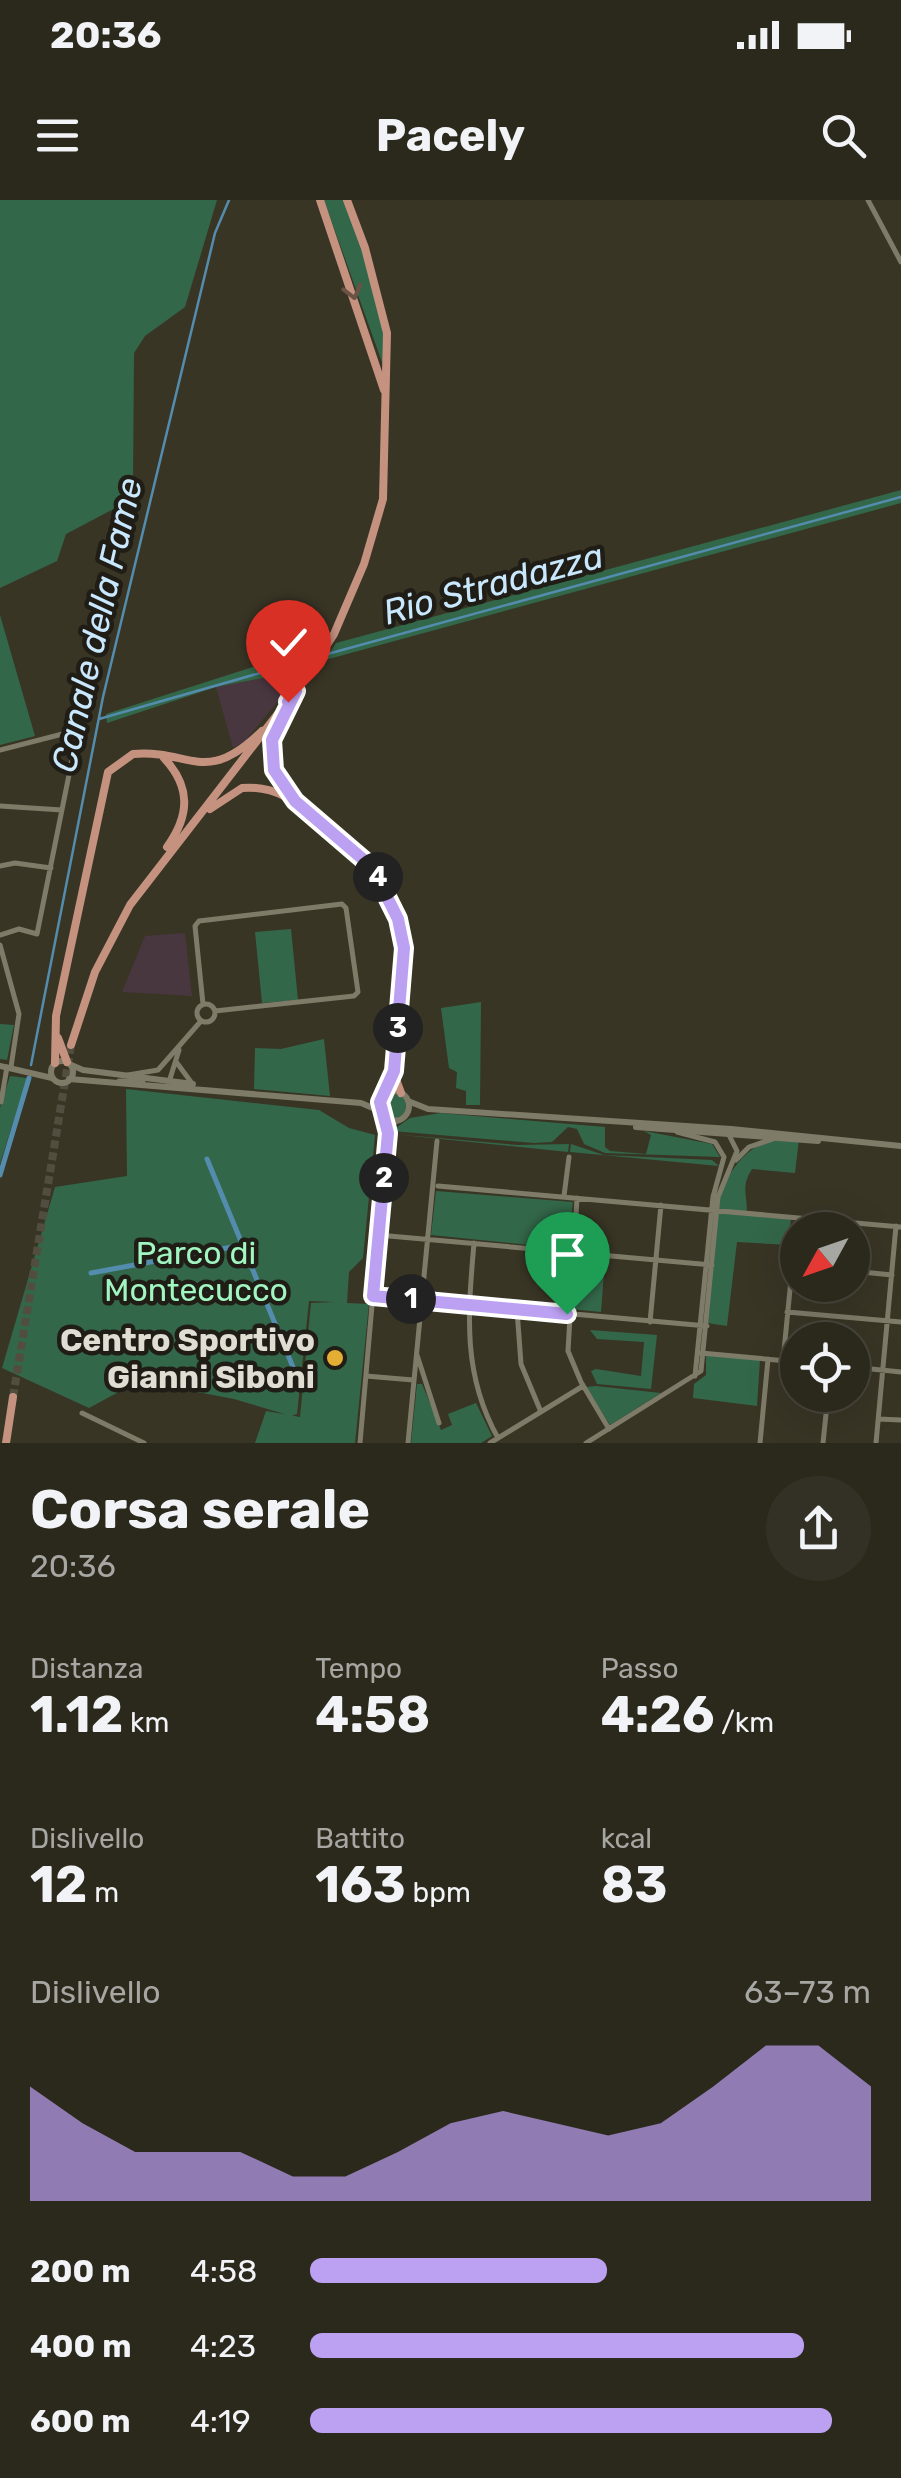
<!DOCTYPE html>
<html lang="it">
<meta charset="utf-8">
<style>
:root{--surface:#2b281c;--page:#333025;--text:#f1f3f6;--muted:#a6a6a3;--line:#47443b;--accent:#bca0f2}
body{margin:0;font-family:Rubik,sans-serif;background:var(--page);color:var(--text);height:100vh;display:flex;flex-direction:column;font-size:38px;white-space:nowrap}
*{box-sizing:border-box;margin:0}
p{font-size:32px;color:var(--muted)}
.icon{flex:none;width:55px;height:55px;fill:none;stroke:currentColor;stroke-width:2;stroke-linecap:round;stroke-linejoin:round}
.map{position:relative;height:1243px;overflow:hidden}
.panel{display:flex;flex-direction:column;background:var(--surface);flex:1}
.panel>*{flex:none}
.needle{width:65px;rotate:230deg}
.controls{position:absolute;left:780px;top:1012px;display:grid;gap:20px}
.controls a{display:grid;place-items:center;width:90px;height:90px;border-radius:50%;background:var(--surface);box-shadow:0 10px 40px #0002,0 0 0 2px var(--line);font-size:50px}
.pin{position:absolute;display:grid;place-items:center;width:85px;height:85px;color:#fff;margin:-102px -42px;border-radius:50% 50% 50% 0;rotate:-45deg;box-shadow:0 0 10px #0007}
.pin .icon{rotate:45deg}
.km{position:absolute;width:50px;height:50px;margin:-25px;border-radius:50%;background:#222;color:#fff;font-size:28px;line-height:50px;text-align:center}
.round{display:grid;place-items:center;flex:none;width:105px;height:105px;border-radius:52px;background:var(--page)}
.head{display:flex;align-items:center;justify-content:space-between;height:170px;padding:0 30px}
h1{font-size:55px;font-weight:700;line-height:75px}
.metrics{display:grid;grid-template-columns:repeat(3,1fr);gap:15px;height:170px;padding:10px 30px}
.metrics div{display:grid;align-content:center}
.metrics b{font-size:50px;font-weight:700}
.metrics small{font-size:28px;font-weight:400}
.metrics p{font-size:28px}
.chart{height:280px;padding:20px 30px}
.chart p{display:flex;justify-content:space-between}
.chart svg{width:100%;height:180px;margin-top:10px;fill:var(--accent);opacity:.7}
ul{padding:0 30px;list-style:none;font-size:32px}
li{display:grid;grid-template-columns:160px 120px 1fr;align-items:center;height:75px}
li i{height:25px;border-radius:12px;background:var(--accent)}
.status{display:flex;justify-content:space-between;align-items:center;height:70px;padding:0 50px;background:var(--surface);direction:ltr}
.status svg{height:28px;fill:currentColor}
header{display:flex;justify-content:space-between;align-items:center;height:130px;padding:0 30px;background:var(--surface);font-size:45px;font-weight:700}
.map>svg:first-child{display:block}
.commercial{fill:#493740}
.green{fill:#336749}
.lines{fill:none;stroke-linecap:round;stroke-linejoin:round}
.stream{stroke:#548cae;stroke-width:2.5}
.canal{stroke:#548cae;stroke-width:5}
.primary-tunnel{stroke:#524e3f;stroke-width:8;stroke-dasharray:8 4;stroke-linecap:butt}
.minor{stroke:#7f7b69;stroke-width:5}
.secondary{stroke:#7f7b69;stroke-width:6}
.primary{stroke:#c59280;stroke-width:8}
.oneway{stroke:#6a5245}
.route-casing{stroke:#fff;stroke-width:20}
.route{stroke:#bca0f2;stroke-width:12}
.poi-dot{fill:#e4ae35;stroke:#1f1d15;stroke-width:4}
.labels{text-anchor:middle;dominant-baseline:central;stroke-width:9;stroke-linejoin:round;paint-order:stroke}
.park-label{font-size:32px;fill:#a0f5c1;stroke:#1f1d15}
.poi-label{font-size:32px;font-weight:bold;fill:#e0ddd3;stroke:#1f1d15;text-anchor:end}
.water-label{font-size:35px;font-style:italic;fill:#c9e8fd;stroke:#1f1d15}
</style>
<div class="status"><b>20:36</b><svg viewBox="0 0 49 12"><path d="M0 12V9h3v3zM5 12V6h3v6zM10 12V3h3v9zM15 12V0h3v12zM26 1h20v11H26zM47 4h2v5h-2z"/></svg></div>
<header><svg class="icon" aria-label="menu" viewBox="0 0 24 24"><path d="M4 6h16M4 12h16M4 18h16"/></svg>Pacely<svg class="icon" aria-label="search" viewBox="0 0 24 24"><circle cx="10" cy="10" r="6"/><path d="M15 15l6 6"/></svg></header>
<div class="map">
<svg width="901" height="1243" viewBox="0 0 901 1243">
<rect width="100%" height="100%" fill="#393525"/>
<path class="commercial" d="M304 470 245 541 233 548 216 487Z
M185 733 192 796 122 792 145 736Z"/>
<path class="green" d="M0 0H217L185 107 145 136 134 153 133 284 123 304 66 334 57 361 0 388Z
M324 0H344C363 50 392 111 383 165Z
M901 290V303L325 460 336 443Z
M0 415 35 536 0 545Z
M309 449 312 453 304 470 216 487 107 523 106 514Z
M291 729 298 800 262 803 255 732Z
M481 802 480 905H466V891L456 888 457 872 449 868 441 808Z
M0 824 14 825 7 860 0 859Z
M324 839 330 896 254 889 255 848 281 849Z
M10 876 27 878 0 964V908Z
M126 889 319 910 349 928 375 935 363 1058 349 1072 347 1103 369 1104 355 1243H255L266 1211 300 1217 311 1103 335 1102 309 1101 297 1214 291 1216 234 1199 139 1181 89 1208 2 1168 55 987 127 976Z
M382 906a12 12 0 1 1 24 0a12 12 0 1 1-24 0Z
M441 913 605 927V947L610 951 646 954 651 935 644 931 712 944 720 957 605 953 584 944 577 929 568 927 552 942 534 943 392 931 410 918Z
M392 934 518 945 569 944 568 952Z
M772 939H799L795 973 752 969C741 986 747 994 747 1013L791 1017 789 1045 737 1042 727 1126 707 1123C713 1060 701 965 772 939Z
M571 944 604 955 712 960 719 966 570 952Z
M436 991 573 1002 568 1049 431 1035Z
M575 1057 605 1060 601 1112 571 1109Z
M590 1130 657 1135 651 1189 597 1184 591 1171 596 1169 641 1176 644 1142 597 1139Z
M706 1155 760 1160 757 1206 693 1198 694 1184 706 1175Z
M417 1184H422L441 1230 452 1225 448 1214 476 1203 492 1236 481 1243H411Z
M596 1186 661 1193 610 1225 586 1187Z"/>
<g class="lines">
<path class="stream" d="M324 455 901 297
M99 519 316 457
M31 865 103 497 215 33 229 0"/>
<path class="canal" d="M207 959 295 1172
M0 975 29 878
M91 1073 243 1045"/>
<path class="primary-tunnel" d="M13 1197 71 845"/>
<path class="minor" d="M868 0 901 62
M0 550 78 530 37 734 19 729 0 735
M0 606 62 610
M0 666 15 663 51 668
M0 745 19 814 11 867
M197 813a9 9 0 1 1 18 0a9 9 0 1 1-18 0Z
M203 804 195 726 199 721 342 704 346 708 358 792 354 796 215 811
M177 863 191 882
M128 875 158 870 201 821
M119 881H143
M169 882 179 850
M1 902 7 867
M389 930 397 920
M677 932 715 942 724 957 713 997 695 1176
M736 960 749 947 773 939
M438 986 901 1027
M564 996 569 957
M577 998 568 1151 581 1182 609 1229
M378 1035 712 1065
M474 1043C468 1113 462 1174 498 1238
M852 1071 892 1075
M373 1096 707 1126
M517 1110 521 1164 541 1212
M787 1112 901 1122
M650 1122 661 1005
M701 1153 798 1162
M417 1155 439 1223
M783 1161 797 1018
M852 1167 901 1172
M366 1176 413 1180
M82 1213 144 1243
M878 1219 901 1220
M360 1243 387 933 384 917
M408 1243 437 941
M490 1243 583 1186
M586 1243 701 1171 718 997 737 951 728 933
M760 1243 768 1159
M823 1243 828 1195
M876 1243 896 1026"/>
<path class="secondary" d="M51 872a11 11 0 1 1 22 0a11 11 0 1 1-22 0Z
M69 864 83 870 193 884
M0 866 52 878
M69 879 361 903 380 911
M379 906a15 15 0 1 1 30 0a15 15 0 1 1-30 0Z
M408 901 428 909 731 929 901 946
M636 927 818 941"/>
<path class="primary" d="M320 0 384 190
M280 519C265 550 271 572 292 597
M164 558C191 587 190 615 167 647
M210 609 242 588C276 585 298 603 323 623 396 682 409 726 399 817 397 842 396 868 388 892
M58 838 67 862
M71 845 95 772 130 705 304 480 334 434 364 364 383 299 387 133 365 48 347 0
M55 863 56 816 108 572 133 554C191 549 205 587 262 531
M394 874 401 893
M6 1243 13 1197"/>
</g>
<defs><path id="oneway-chevron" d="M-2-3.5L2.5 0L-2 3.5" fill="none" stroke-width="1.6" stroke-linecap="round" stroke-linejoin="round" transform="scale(2.5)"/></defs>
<use class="oneway" href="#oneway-chevron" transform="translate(353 92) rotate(75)"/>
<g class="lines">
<g class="route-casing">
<path id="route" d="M288 502 296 491 272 540 274 570 295 601 372 667 398 719 404 748 394 871 380 902 388 933 373 1096 567 1114"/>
</g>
<use href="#route" class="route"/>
</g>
<circle class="poi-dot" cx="335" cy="1158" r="10"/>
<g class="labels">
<g class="park-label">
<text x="196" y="1053">Parco di<tspan x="196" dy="37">Montecucco</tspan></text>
</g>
<g class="poi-label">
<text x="315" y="1140">Centro Sportivo<tspan x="315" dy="37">Gianni Siboni</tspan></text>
</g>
<g class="water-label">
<text transform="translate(493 384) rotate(-15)">Rio Stradazza</text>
<text transform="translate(97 425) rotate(-77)">Canale della Fame</text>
</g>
</g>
</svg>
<div class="controls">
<a><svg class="needle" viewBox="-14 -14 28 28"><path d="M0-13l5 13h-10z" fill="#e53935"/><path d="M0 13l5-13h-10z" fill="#a6a6a3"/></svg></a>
<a><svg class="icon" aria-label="locate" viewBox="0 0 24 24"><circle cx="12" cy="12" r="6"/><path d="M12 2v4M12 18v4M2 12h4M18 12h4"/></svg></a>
</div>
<div class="pin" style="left:567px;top:1114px;background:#1e9e55"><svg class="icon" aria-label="arrive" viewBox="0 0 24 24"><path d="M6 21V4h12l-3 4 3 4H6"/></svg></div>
<div class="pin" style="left:288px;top:502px;background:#d93025"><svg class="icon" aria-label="check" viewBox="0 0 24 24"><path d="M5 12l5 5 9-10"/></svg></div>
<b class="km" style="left:411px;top:1099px">1</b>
<b class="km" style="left:384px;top:978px">2</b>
<b class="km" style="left:398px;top:828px">3</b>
<b class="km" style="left:378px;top:677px">4</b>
</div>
<section class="panel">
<div class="head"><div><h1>Corsa serale</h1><p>20:36</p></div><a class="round"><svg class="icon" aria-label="share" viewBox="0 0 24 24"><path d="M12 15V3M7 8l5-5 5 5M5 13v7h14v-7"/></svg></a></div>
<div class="metrics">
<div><p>Distanza</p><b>1.12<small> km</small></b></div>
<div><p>Tempo</p><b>4:58</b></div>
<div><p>Passo</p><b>4:26<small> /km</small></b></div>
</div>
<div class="metrics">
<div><p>Dislivello</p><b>12<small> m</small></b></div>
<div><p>Battito</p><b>163<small> bpm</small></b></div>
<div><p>kcal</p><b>83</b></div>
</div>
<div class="chart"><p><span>Dislivello</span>63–73 m</p>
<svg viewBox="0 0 160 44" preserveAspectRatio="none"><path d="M0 44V16L10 25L20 32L30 32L40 32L50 38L60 38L70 32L80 25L90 22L100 25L110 28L120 25L130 16L140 6L150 6L160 16V44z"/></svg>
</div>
<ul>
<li><b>200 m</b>4:58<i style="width:53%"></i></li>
<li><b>400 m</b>4:23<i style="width:88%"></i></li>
<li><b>600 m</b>4:19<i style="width:93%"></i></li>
</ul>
</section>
